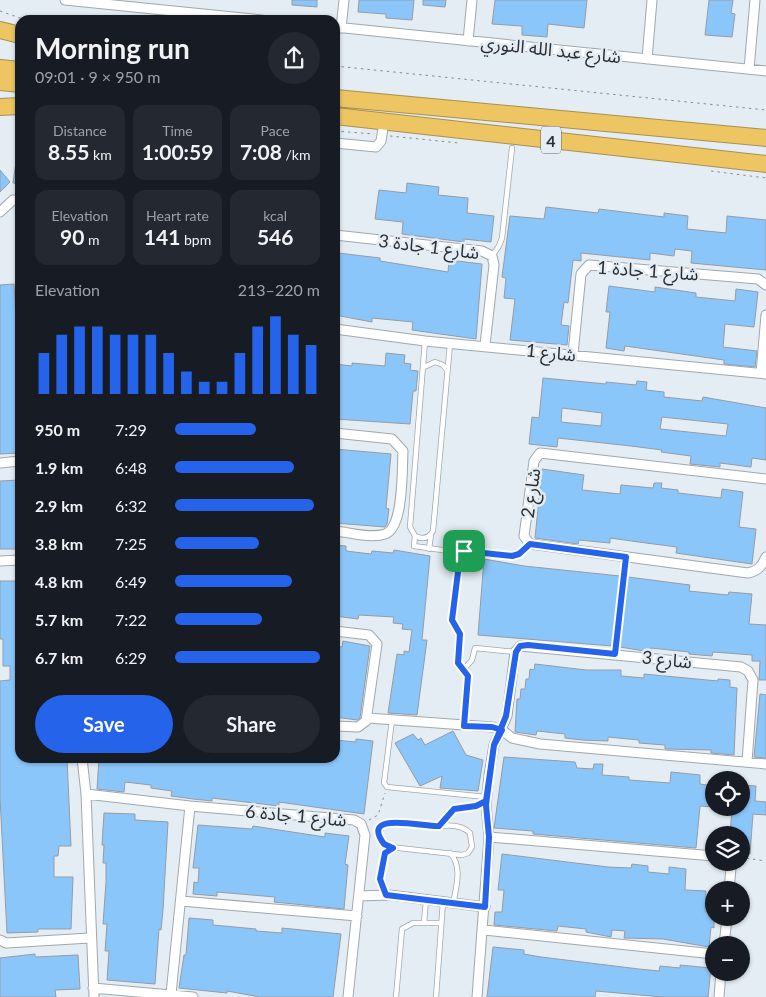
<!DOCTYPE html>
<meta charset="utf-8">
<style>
:root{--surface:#171b24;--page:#242831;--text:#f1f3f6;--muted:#9ea1a6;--accent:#2563eb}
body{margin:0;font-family:Lato,"Noto Sans Arabic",sans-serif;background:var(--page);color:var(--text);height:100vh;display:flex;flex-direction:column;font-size:19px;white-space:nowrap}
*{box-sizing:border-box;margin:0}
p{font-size:16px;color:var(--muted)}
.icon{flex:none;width:28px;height:28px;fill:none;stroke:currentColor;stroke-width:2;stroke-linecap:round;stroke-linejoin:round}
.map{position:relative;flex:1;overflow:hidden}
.drawer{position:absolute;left:15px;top:15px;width:325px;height:748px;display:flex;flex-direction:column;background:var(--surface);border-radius:15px;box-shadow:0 1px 4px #0004}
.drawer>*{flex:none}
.tools{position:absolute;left:705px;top:771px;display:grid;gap:10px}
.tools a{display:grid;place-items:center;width:45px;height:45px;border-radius:50%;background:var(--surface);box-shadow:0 1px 4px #0004;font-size:25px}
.pin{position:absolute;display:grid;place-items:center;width:42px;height:42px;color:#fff;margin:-21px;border-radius:10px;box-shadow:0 2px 8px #0006}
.round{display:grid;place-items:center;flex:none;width:52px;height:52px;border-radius:26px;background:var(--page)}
.head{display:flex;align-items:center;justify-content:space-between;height:85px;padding:0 20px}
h1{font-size:28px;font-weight:700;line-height:38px}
.metrics{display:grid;grid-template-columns:repeat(3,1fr);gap:8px;height:85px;padding:5px 20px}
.metrics div{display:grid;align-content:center;border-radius:12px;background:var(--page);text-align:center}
.metrics b{font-size:21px;font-weight:700}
.metrics small{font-size:14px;font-weight:400}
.metrics p{font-size:14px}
.chart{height:140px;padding:10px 20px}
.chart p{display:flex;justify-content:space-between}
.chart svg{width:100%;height:90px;margin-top:5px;stroke:var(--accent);stroke-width:6}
.primary-button{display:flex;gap:10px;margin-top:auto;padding:10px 20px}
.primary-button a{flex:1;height:58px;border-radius:30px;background:var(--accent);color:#fff;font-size:20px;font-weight:700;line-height:58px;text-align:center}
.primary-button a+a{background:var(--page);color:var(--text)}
ul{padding:0 20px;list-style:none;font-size:16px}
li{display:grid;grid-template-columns:80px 60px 1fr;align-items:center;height:38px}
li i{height:12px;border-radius:6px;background:var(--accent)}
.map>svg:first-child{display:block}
.building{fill:#8bc6fb;stroke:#959ca4;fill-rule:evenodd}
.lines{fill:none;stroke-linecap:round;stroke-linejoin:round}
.lane-casing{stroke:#a0a8af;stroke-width:6}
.street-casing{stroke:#a0a8af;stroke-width:11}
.highway-casing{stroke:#a99051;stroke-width:18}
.path{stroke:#878c92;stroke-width:1;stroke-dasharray:2.5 4;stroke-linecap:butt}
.lane{stroke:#fff;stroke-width:4.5}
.street{stroke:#fff;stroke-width:9}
.highway{stroke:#edc562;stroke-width:16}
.route-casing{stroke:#fff;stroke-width:10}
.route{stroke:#2563eb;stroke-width:6}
.labels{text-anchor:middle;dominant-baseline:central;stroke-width:5;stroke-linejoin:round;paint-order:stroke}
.shield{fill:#e4ecf4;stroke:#62676c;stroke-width:1}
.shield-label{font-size:16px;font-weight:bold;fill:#2b2e31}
.street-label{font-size:18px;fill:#2b2e31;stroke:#e4ecf4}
</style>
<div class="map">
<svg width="766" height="997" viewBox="0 0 766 997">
<rect width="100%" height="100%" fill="#e4ecf4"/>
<path class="building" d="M292 0H317V7L292 5Z
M359 0H414L412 20 386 18V14L358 12Z
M423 0H446L445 7 423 5Z
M495 0H587L584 28 548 24 547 37 522 35V26L492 24Z
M709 0H733L731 13 735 14 732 37 705 35Z
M16 162 20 163V184L13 183Z
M0 170 10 182 0 192Z
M407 183 439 187 438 195 468 198 467 213 494 216 491 242 464 239V242L402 234 403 222 375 219 379 190 406 193Z
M546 207 598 213 599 209 664 217V213L688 216 687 229 726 233 727 216 766 220V270L691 263 692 251 675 249 674 256 650 253V260L581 253V261L573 260 568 303 564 302 561 325 569 326 567 345 510 340 515 299 504 298 506 278 502 277 510 216 544 219Z
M338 253 380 258V261L448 272 449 260 482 264 476 339 412 330 413 322 372 318V322L335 315V259L337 260Z
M14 284 20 387V453L0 454V285Z
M609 286 655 292V287L696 293V297L735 301 736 289 758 292 754 327 725 324 723 347 757 351 755 367 724 364V360L625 346 624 351 606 348 610 312H606Z
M386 353 405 355 404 363 411 364 410 370 418 371 416 391H413L410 424 335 419V364L352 366V363L385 366Z
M543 378 606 384V382L636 385 637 381 647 382 646 390 664 392V397L702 401 703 397 766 408V460L752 458 751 467 720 463V467L690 464 691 456 661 452 662 450 631 446 558 438 557 447 529 444 532 417 539 418ZM562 408 602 413 601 426 561 422ZM662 417 728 424 726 436 660 429Z
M335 449 391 454 386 508 389 509 387 524 385 527 335 523Z
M542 469 584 475 582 490 620 494 621 485 653 488 654 483H662L661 488 678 490V493L721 498 722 489 743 492 739 527 756 529 752 564 676 553 677 547 646 543 610 538V543L579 540 578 544 535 538Z
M20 480V549H0V481Z
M335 545 346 546V551L371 554 372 551 393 553 394 550 430 556 422 640H427L417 715 388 713 397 654 404 655V651L409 652 412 630 402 629 403 624 393 623 394 617 359 615 358 619 335 616Z
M484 559 524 566 620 576 612 646 478 635Z
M628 577 690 585 689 591 728 595 729 592 752 594 749 624 766 625V680H759L760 661H752V655L713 652 712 656 689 654V652L651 648V652L620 647Z
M0 581H20V758H67L71 846H59L58 856H54V877H73L71 929H38V932L7 933 0 798V681L10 680V666H3V639H0Z
M343 641 370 646 360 718 357 720 335 717 339 675 335 674V646L342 647Z
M535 664 586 670H621V676L644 678V674L718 681V679L730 680V687L737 688 734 755 711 753V750L665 749V745L639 743V740L608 737V741L582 740 565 738V734L537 731 536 735 515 732 517 699H520L521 689H525L526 679H529L530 669 534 670Z
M760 694 766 695V758L754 757Z
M453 731 466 755 483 760 478 791 440 788 442 776 420 786 395 743 413 734 418 740 421 738 425 745Z
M356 739 373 741 364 814 279 802V806L212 798V801L193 799 171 796 172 791 151 788V785L125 782 124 792 97 789 99 758 172 761 173 758H335V740L356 742Z
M504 757 575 762 577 768 593 769 594 764H603L602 775 629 777V780L670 783 671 772 700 775V784L714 786V807L700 806 696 848 533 834V831L494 828Z
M742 785 756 786 755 801 766 802V815L753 814 750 854 741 853V835H730L732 808H741Z
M104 813 135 814V820L168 822 163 910 161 930 159 929 155 984 107 980 109 951H105L107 924H103L106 882V863H103L104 845H102Z
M198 825 252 829 253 826 325 837V833L349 836 345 864 348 865 344 909 274 902 275 897 217 892V896L193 894 194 882 198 883 199 868H193Z
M502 854 608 867 631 868 632 864 648 866V872L669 874V867L686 869 685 890 706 891 705 911 714 912V928L711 927 709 947 663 939 624 938 625 931 612 930 611 937 586 932V929L558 926 557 931 494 925 495 912H502L504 890H498Z
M189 918 213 920V925L256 929V931L282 933V928L341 934 333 997H260L227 991V993L179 988 184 955H186Z
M493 947 524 950V954L541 957 639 969 659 971 660 966 680 968V965L711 968 708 997H662L596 991 595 997H487Z
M35 954V957L78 955 80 989 55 990 56 997H0V958Z"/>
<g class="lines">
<g class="lane-casing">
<path id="lane" d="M492 256 499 246 502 238 512 148
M425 341 410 527 415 536C423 540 429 538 433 531L450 344
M424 367 435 362 443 365 447 370
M415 536 414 546 456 552 459 555 452 620 460 634 458 663 467 673 468 679 465 725
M429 549 431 534
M615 654 626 557
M464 669 472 660 475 648 515 652
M392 720 384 783 387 787 486 797
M388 822 435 827C445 825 461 824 470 833L472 847 468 853 462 855 390 847 384 844 379 836 382 825Z
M442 824 454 809 471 807 485 802
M450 853C463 866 456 888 453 904
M386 895 380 879 385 853 393 848
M424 923 426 900
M396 997 402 929 413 923H441
M436 997 443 902"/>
</g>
<g class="street-casing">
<path id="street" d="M65 0 262 20
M335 27 766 71
M341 28 344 0
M468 41 472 0
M647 59 652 0
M749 69 755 0
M335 143 376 147 381 141 384 122
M0 212 13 200H20
M335 235 482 251 492 256 494 265 485 345
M335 329 425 341 766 374
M573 354 581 274 589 265 758 279 766 285
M761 373 766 315
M335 433 392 439 403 451C402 468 404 528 385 534 371 539 349 532 335 531
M0 463 20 461
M766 479 540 453 534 461 524 536 530 544 748 573C758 571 762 566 766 557
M0 561 20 560
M335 631 369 635 377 644 366 721 358 727 335 726
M368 718 492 727 502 730 512 738 540 744 766 764
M82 758 86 794 94 997
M86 794 190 806 354 820 361 824 365 835 348 997
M489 837 714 856
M728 862 731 868 729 890
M359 896 390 895 485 907
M181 901 357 916
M484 930 714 954
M0 940 6 943 90 938
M724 945 727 918
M93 988 193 997
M171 994 190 806
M477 997 489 837 486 805 489 775 494 745 507 716 515 652 520 646 741 667 748 671 753 680 747 762
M719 997 721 972"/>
</g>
<g class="highway-casing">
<path id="highway" d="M0 30 20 35
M0 68 20 70
M0 82 20 84
M335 98 766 138
M0 107 20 106
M335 116 766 164"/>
</g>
<path class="path" d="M0 11 26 20
M335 66 766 110
M335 131 374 134
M390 136 459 143
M711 171 766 178
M465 551 512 556 524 550
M369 820 378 815 385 793
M741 861 745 858 766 861"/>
<use href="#lane" class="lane"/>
<use href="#street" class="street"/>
<use href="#highway" class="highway"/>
</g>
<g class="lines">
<g class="route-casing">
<path id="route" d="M464 551 458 553 460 556 452 620 460 634 458 663 468 676 464 726 492 727 502 730 494 745 486 801 476 806 454 809 439 826C428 828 358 809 384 844L393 848 385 853 380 879 386 895 485 907 489 837 486 805 487 797 494 745 506 716 516 652 520 646 528 645 615 654 626 557 530 544 519 554 512 556 464 551"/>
</g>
<use href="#route" class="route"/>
</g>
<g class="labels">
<rect class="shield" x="541" y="126.5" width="20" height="27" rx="4"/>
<g class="shield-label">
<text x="551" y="140">4</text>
</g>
<g class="street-label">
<text transform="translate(551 49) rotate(6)">شارع عبد الله النوري</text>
<text transform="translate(429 246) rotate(7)">شارع 1 جادة 3</text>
<text transform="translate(648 270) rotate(4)">شارع 1 جادة 1</text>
<text transform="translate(551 352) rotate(6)">شارع 1</text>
<text transform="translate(530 493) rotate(-82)">شارع 2</text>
<text transform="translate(667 659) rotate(6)">شارع 3</text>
<text transform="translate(296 815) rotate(5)">شارع 1 جادة 6</text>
</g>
</g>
</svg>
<div class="tools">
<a><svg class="icon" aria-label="locate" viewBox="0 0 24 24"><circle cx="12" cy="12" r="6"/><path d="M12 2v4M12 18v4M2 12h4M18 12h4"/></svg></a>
<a><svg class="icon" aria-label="layers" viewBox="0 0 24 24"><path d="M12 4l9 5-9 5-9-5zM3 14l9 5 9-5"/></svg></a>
<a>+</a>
<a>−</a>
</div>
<div class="pin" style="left:464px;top:551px;background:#1e9e55"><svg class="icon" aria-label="arrive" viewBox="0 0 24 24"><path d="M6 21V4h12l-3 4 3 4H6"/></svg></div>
<section class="drawer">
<div class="head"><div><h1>Morning run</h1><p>09:01 · 9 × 950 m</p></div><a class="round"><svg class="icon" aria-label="share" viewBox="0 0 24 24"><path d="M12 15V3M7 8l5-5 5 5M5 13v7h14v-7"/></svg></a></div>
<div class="metrics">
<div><p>Distance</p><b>8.55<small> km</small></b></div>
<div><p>Time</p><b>1:00:59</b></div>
<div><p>Pace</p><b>7:08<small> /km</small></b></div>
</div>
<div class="metrics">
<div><p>Elevation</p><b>90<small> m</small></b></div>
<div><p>Heart rate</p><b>141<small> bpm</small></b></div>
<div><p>kcal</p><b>546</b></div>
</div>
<div class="chart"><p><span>Elevation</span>213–220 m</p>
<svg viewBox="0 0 160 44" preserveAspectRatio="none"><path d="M5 44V24M15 44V15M25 44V11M35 44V11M45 44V15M55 44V15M65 44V15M75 44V24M85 44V33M95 44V38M105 44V38M115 44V24M125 44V11M135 44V6M145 44V15M155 44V20"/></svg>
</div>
<ul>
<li><b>950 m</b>7:29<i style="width:56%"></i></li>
<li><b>1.9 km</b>6:48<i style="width:82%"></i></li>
<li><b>2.9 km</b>6:32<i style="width:96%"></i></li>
<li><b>3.8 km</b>7:25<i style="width:58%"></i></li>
<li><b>4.8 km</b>6:49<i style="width:81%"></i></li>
<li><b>5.7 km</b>7:22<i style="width:60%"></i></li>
<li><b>6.7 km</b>6:29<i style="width:100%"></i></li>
</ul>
<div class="primary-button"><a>Save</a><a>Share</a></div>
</section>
</div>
